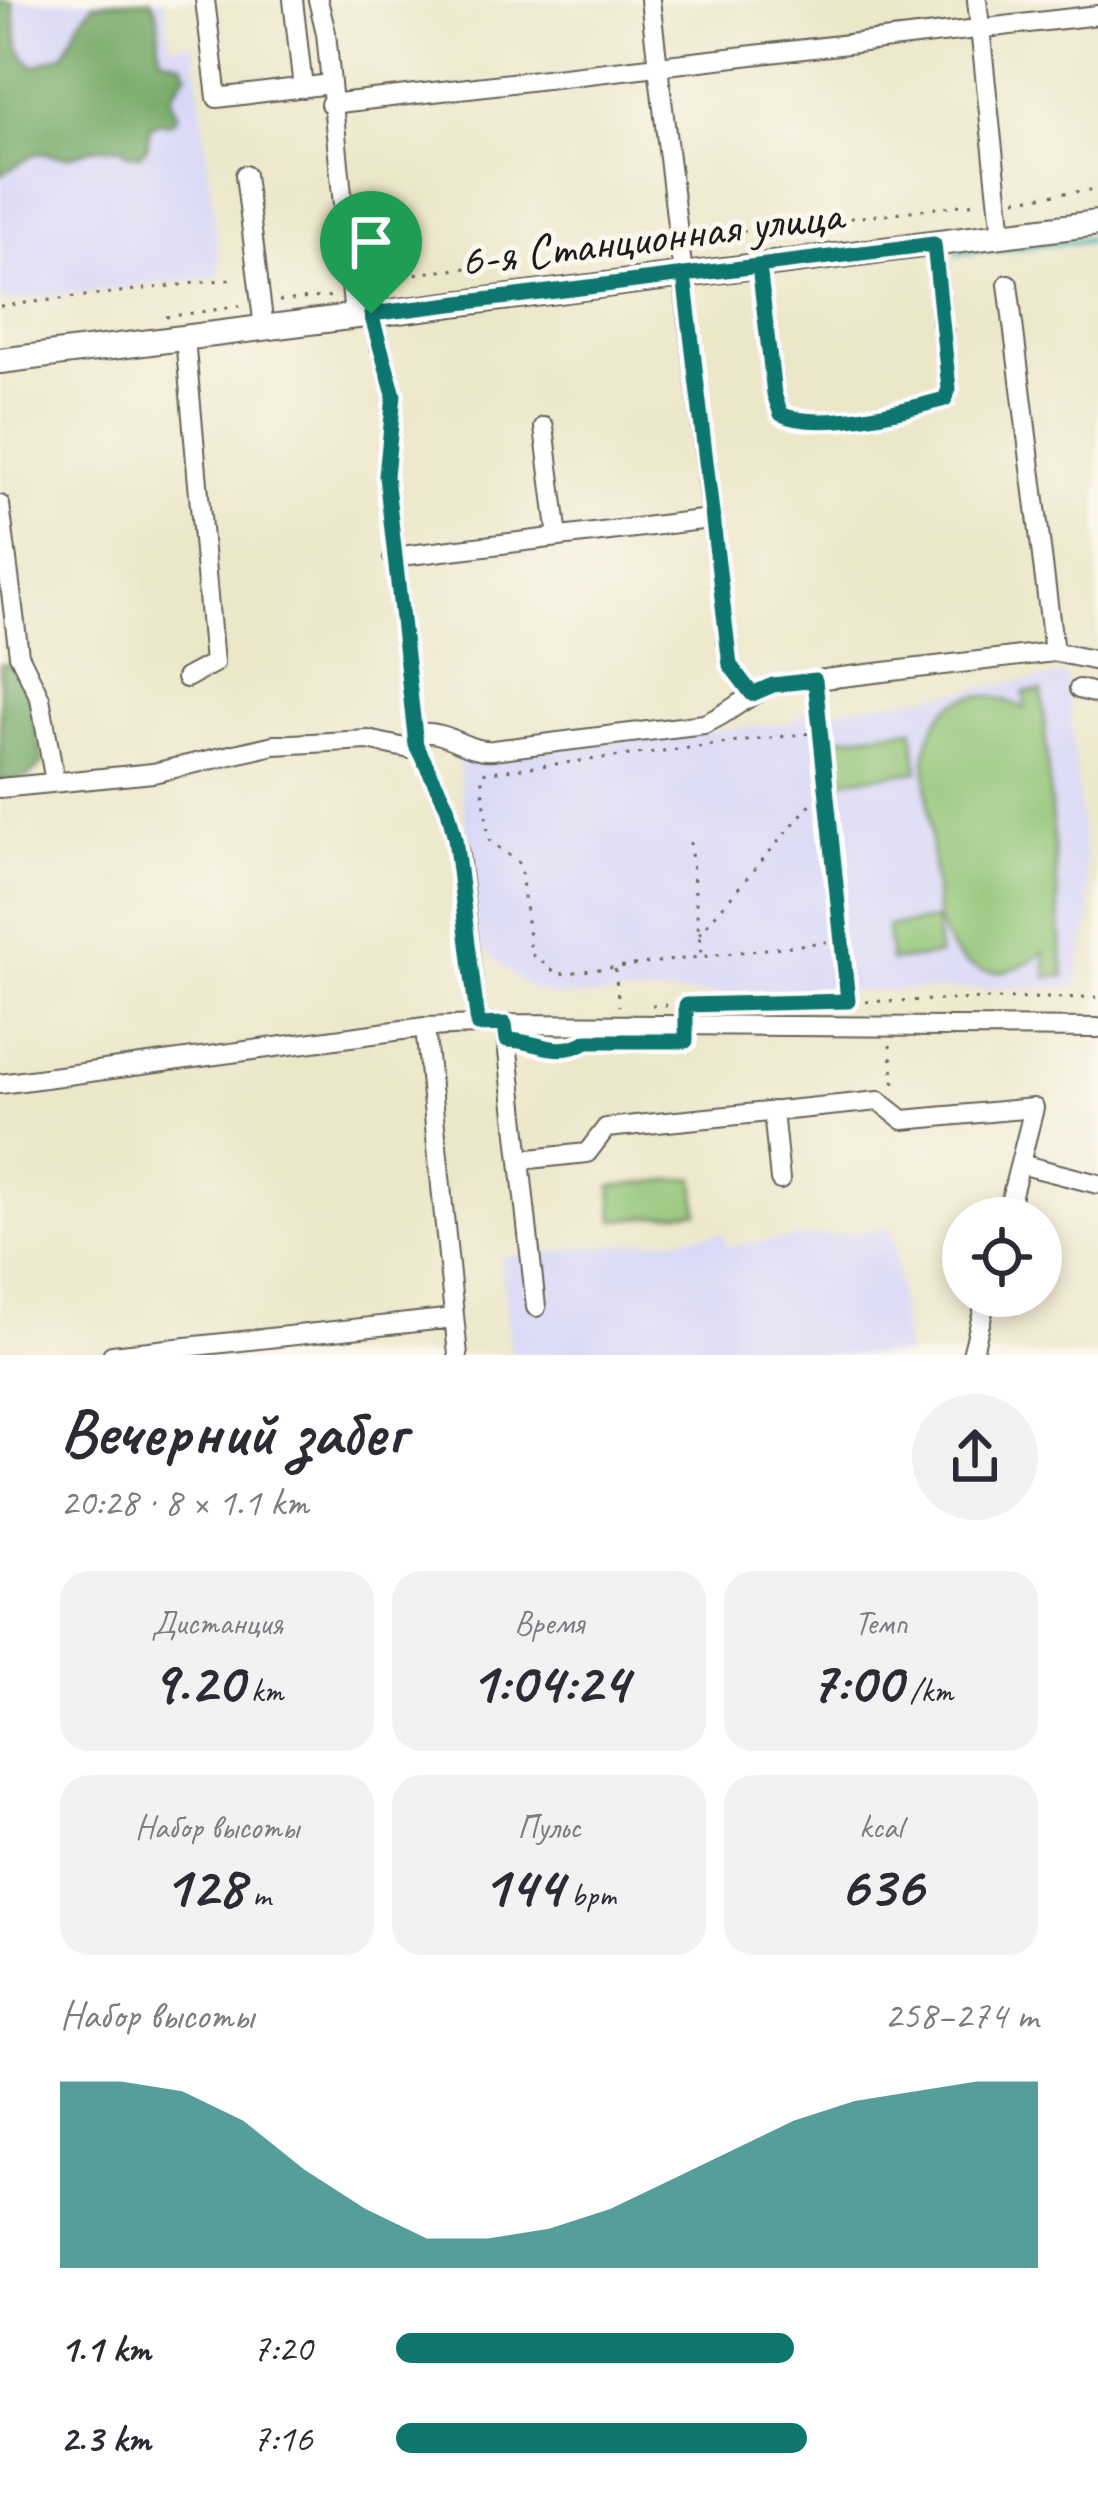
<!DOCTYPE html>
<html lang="ru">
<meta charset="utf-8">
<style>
:root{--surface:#fff;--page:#f2f2f3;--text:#2b2b33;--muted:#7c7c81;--accent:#0f766e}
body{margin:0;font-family:Caveat,sans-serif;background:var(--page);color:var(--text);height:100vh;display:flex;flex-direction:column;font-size:45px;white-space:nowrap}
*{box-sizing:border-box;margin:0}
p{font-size:39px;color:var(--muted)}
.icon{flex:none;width:66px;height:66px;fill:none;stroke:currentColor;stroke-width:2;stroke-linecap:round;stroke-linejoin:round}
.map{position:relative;height:1355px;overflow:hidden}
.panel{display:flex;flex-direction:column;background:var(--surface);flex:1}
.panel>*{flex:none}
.buttons{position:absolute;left:942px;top:1197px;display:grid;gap:24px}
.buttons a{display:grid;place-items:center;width:120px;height:120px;border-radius:50%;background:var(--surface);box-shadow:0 6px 18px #0003;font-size:60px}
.pin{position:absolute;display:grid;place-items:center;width:102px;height:102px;color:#fff;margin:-123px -51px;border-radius:50% 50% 50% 0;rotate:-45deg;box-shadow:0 0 12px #0007}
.pin .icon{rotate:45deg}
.round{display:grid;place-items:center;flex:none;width:126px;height:126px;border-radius:63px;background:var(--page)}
.head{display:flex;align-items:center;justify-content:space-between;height:204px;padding:0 60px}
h1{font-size:66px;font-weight:800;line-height:90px}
.metrics{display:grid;grid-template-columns:repeat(3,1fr);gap:18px;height:204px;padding:12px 60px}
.metrics div{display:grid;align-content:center;border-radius:30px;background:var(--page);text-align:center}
.metrics b{font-size:60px;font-weight:800}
.metrics small{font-size:33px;font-weight:400}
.metrics p{font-size:33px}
.chart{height:336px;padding:24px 60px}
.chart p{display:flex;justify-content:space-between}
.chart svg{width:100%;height:216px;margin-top:12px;fill:var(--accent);opacity:.7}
ul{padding:0 60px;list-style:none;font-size:39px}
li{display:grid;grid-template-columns:192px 144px 1fr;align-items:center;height:90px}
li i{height:30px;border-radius:15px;background:var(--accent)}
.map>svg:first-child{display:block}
.built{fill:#d8d7f8}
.green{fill:#90c375;stroke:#567048;stroke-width:3}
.forest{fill:#74a966;stroke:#486241;stroke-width:3}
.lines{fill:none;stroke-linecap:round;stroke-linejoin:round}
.stream{stroke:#44b3bc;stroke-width:6}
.minor-casing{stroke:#656359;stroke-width:22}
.major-casing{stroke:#656359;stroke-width:28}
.path{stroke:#656359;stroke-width:3;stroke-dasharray:3 9;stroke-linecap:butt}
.minor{stroke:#fff;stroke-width:18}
.major{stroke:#fff;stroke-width:24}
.route-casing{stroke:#fff;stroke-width:24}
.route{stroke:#0f766e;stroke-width:15}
.labels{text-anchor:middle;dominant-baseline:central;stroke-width:10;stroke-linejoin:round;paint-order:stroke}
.street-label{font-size:48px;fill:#1c1c1c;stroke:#fbf7ec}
</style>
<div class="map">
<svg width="1098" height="1355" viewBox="0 0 1098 1355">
<rect width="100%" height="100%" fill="#fbf7ec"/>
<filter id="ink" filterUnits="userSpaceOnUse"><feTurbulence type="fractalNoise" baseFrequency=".00833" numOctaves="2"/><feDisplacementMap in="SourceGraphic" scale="24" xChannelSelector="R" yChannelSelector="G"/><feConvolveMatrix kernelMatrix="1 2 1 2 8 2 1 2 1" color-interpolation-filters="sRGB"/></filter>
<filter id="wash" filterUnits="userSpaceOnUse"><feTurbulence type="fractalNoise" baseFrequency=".004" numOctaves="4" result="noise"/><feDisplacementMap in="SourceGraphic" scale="48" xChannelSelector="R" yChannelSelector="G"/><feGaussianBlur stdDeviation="2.7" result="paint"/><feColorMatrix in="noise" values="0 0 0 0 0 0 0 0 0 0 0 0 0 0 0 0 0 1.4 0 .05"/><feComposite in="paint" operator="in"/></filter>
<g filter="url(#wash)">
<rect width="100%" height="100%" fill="#ede7ca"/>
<path class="built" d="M0 0H165L171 46 194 44 221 277 0 302Z
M1066 675 1091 915 1076 987 553 997 526 986 479 946 458 759 788 723 803 715Z
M892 1228 906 1355H511L500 1257 724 1233 726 1246Z"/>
<path class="green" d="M1042 691 1064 976 1047 977 1044 952C997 987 953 975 937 917L925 760C931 701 973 680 1025 709L1024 692Z
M913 729 918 771 839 781 834 738Z
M935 920 939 955 891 961 887 926Z
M695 1178 698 1212 614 1220 611 1186Z"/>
<path class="forest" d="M0 0 13 2C16 23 14 56 35 66L64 54 79 22 94 3 151 0C166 27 154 34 161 57L182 63 187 72 171 97 178 117 170 124 159 122 150 127 147 147 140 155 129 154 120 147 90 149 68 157 37 153 0 175Z
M0 664 19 665 27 675 43 764 27 777 0 782Z"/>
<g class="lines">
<path class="stream" d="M958 253 1098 239"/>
</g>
</g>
<g filter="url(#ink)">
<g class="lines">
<g class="minor-casing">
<path id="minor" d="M205 0 217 98 330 84
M293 0 303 88
M318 0 326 33 354 316
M650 0 730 665 752 694
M977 0 1002 235
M330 104 1098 15
M245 175 264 328
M759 266 774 394 781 414C817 432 906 410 945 399L949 389 934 244
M1008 284 1054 652
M371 314 394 395 386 476 416 745 447 806 459 854 478 1025
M185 338 214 663 186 678
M544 427 558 537
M0 505 19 655 40 698 55 782
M393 557 710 519
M1079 689 1098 694
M0 788 153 773 274 745 368 740 410 749 423 733C449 731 466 752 493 750L704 724C730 714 747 694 773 685L1054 652 1098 661
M505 1024 536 1307
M425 1027 458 1355
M0 1084 425 1027 505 1024 1098 1028
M773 1111 780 1180
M520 1160 587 1153 606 1128 879 1101 903 1120 1034 1108 1006 1218
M1020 1164 1098 1184
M112 1355 454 1318
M972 1355 987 1296"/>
</g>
<g class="major-casing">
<path id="major" d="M0 361 1098 223"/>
</g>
<path class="path" d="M1016 199 1098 189
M695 237 977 203
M609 247 661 241
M368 279 503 264
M279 301 335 296
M0 306 230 279
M166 317 240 306
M817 700 847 1001
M820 732 481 773 489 840 520 864 531 954 558 974 841 940
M690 842 701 955
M699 934 825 787
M615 969 619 1006
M652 1005H685
M686 1005 1098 997
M532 1044C546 1054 571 1051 585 1043
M890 1045 895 1089"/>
<use href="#minor" class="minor"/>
<use href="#major" class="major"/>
</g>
</g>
<g class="lines" filter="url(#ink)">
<g class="route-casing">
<path id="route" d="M371 314 394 395 386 476 416 745 447 806 455 838 478 1025 505 1024 507 1040C537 1040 557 1059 587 1041H686V1005L848 1001 815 680 773 685 752 694 730 665 684 275 759 266 774 394 781 414C818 432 906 410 945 399L949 389 934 244 371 314"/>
</g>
<use href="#route" class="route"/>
</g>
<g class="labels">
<g class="street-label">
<text transform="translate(651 237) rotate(-7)">6-я Станционная улица</text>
</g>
</g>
</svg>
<div class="buttons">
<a><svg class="icon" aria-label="locate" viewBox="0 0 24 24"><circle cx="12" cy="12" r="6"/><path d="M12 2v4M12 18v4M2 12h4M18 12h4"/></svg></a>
</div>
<div class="pin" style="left:371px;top:314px;background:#1e9e55"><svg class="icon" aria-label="arrive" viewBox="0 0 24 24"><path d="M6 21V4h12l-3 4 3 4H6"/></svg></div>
</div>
<section class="panel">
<div class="head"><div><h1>Вечерний забег</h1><p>20:28 · 8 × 1.1 km</p></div><a class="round"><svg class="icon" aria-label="share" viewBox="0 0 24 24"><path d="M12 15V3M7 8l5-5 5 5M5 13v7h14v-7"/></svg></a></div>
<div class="metrics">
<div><p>Дистанция</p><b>9.20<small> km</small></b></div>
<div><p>Время</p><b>1:04:24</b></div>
<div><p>Темп</p><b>7:00<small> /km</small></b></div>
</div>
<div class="metrics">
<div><p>Набор высоты</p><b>128<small> m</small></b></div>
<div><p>Пульс</p><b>144<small> bpm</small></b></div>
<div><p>kcal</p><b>636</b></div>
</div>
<div class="chart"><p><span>Набор высоты</span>258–274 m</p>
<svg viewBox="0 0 160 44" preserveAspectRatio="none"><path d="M0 44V6L10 6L20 8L30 14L40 24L50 32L60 38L70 38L80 36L90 32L100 26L110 20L120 14L130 10L140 8L150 6L160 6V44z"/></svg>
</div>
<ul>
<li><b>1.1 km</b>7:20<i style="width:62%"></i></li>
<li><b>2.3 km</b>7:16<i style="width:64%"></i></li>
</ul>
</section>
